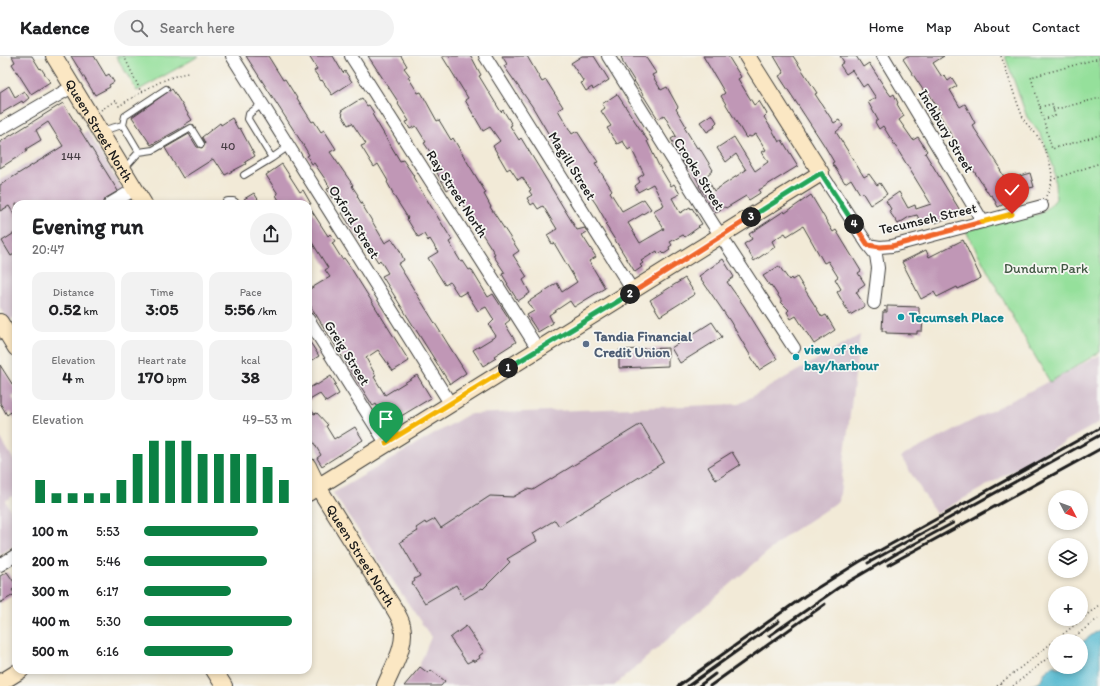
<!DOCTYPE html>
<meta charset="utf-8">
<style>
:root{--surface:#fff;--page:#f2f2f2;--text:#202124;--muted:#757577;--line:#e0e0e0;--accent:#0b8043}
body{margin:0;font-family:Itim,sans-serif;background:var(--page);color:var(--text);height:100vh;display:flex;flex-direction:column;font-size:15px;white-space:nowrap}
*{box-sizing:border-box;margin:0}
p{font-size:13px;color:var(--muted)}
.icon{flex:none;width:22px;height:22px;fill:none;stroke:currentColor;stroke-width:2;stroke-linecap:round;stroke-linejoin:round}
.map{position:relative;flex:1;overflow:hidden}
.details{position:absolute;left:12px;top:144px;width:300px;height:474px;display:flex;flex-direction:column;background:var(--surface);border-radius:12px;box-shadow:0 2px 6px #0003}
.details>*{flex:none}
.needle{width:26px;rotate:131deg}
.controls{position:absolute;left:1048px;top:434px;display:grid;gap:8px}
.controls a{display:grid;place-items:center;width:40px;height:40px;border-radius:50%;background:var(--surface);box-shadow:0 2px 6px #0003;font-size:20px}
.pin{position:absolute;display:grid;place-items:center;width:34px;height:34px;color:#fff;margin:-41px -17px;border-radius:50% 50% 50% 0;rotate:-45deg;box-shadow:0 0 4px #0007}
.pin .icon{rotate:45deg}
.km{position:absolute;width:20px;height:20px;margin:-10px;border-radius:50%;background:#222;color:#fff;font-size:11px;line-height:20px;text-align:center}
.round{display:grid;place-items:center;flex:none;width:42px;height:42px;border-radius:21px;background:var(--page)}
.head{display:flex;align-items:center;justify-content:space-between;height:68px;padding:0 20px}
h1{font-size:22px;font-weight:800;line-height:30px}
.metrics{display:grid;grid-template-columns:repeat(3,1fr);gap:6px;height:68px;padding:4px 20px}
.metrics div{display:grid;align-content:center;border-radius:10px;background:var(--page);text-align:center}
.metrics b{font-size:17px;font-weight:800}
.metrics small{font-size:11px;font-weight:400}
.metrics p{font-size:11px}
.chart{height:112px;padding:8px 20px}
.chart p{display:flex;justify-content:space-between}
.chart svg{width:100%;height:72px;margin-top:4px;stroke:var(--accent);stroke-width:6}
ul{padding:0 20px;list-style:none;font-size:13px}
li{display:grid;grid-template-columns:64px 48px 1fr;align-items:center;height:30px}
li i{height:10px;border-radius:5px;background:var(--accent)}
header{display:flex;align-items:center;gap:24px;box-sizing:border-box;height:56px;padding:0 20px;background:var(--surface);border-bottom:1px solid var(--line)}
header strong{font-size:19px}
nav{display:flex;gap:22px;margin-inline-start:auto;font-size:14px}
.search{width:280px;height:36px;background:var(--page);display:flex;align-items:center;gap:10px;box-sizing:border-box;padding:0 14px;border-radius:22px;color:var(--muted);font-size:15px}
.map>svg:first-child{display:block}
.industrial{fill:#d1bdcb}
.green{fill:#95e09b;stroke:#587e5c}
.water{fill:#51b8cf;stroke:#366a76}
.building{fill:#c097b6}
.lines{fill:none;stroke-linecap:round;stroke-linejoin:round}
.lane-casing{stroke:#3c3b38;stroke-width:8}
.street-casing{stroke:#3c3b38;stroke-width:14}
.secondary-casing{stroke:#3c3b38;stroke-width:18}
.path{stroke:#3c3b38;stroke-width:1.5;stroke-dasharray:1 3;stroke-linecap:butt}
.lane{stroke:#fff;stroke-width:6}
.street{stroke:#fff;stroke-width:12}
.secondary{stroke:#fbe7c3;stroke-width:16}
.rail{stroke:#1c1c1c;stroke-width:3}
.split-1-casing{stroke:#fff;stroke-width:8}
.split-2-casing{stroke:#fff;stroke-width:8}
.split-3-casing{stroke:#fff;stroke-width:8}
.split-4-casing{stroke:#fff;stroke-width:8}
.split-5-casing{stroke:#fff;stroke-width:8}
.split-6-casing{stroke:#fff;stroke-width:8}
.split-1{stroke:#f5b400;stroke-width:5}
.split-2{stroke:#22a559;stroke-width:5}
.split-3{stroke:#f0652b;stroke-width:5}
.split-4{stroke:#22a559;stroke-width:5}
.split-5{stroke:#f0652b;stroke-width:5}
.split-6{stroke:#f5b400;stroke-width:5}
.culture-dot{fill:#0f9aa8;stroke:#f6f6f2;stroke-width:1.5}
.service-dot{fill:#5c6f8a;stroke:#f6f6f2;stroke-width:1.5}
.labels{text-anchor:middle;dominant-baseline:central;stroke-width:3.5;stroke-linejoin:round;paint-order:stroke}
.number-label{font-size:12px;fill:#453b42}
.street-label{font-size:14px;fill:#1c1c1c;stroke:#f6f6f2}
.park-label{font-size:14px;fill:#405742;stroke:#f6f6f2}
.culture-label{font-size:14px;font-weight:bold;fill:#0d838f;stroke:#f6f6f2;text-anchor:start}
.service-label{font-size:14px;font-weight:bold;fill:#4e5e75;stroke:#f6f6f2;text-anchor:start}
</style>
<header>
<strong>Kadence</strong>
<div class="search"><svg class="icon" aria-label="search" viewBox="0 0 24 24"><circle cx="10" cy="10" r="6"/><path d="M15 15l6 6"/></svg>Search here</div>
<nav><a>Home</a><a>Map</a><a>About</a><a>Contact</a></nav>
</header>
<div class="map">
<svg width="1100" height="630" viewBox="0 0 1100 630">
<rect width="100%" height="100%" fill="#f6f6f2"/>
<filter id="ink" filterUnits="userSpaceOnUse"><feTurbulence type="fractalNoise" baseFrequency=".025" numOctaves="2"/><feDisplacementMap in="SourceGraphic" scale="8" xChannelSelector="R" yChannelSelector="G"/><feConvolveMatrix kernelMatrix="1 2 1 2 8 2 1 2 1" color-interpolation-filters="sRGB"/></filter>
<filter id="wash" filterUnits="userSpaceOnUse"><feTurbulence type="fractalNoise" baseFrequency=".012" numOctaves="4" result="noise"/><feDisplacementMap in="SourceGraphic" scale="16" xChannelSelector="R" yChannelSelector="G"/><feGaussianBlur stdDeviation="0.9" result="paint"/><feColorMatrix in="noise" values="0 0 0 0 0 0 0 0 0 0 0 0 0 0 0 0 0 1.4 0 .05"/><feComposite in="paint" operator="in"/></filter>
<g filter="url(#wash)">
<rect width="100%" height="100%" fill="#f2ead7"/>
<path class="industrial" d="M87 75 124 137 108 148H16V260L8 265 0 252V123Z
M860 279 839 445 787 479 614 630H411L431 581 333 437 469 358 739 348Z
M1100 299V366L936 458 901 401Z
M0 381 16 408V438L5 445 16 463V488L0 499Z"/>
<path class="green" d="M116 0H199L137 35Z
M1005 0H1100V296L1050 326 1013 262 966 175 1002 165 1040 158 1049 151 1056 143 1054 113 1049 99 1041 79 1027 61Z"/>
<path class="water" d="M1100 573V630H1027L1036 628 1040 626 1044 617 1055 608V611H1081V587Z"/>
<g id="blocks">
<path class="building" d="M12 0H32L40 13 41 12 50 26 31 38 12 8 15 6Z
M71 0H94L106 20 109 18 114 26 109 29 110 31 95 39Z
M246 0H268L283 24 285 23 312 66 314 65 321 76 324 74 336 93 330 96 353 129 352 130 358 139 357 140 385 187 392 183 399 193 404 204 398 208 466 317 450 328 382 220 388 217 380 204 378 206 371 195 369 197 351 171 342 157 344 156 334 141 332 142 327 133 330 132 325 123 314 107 312 108 307 100 309 99 302 87Z
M309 0H333L343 17 345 15 352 26 332 39 322 24 321 25 314 15 317 13Z
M368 0H401L407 10 404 12 410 20 408 21 418 37 421 36 437 65 439 64 451 84 453 82 463 99 486 137 484 138 491 151H490L519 195 513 199 527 221 523 224 530 237 518 245 507 228H508L502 218 505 217 493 199 495 198 452 131 447 134 437 117 442 113 424 87 426 86 416 70 410 73 406 66 409 65 398 48 399 47Z
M442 0H471L481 19 479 20 501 56 503 54 508 62 512 69 510 70 519 84 521 82 577 174 585 172 587 176 582 179 596 201 589 205 605 232 574 251 570 245 549 259 553 267 538 276 527 259 534 255 528 246 557 227 562 236 577 226 554 187 552 188 547 179 557 173 543 150 538 153 534 147 531 149 527 142 532 139 529 135 531 134 522 121 518 124 510 112 507 114 493 90 500 85 490 71 483 75 465 44 468 42Z
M502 0H527L542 26 546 24 563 51 558 54 572 78 577 75 591 97H592L598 106 595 107 612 134 610 136 622 155 644 143 651 153 628 167 640 187 664 173 653 155 664 149 653 128 638 136 635 130 640 126 638 122 644 118 631 92 628 94 623 85 617 88 607 72 611 70 601 55 605 52 602 48 617 38 648 85H647L658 108 671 130 674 128 680 138 672 142 680 157 690 151 691 153 692 152 702 168 698 170 699 171 685 181 683 179 670 186 672 189 669 191 670 194 664 198 662 196 658 198 657 195 641 205 643 207 640 209 642 211 635 216 605 168 607 167 596 148 583 129 580 130 576 123 578 121 569 108 567 109 532 50 504 10 507 8Z
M582 0H594L609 24 593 34 592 31 586 35 581 27 584 26 571 7Z
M621 0H645L656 17 652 19 661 34 667 31 678 51 676 53 686 70 684 71 697 92 699 91 713 114 706 120 714 135 746 114 736 98 726 106 717 92 734 81 755 115 768 106 762 96 766 94 756 78 751 81 749 80 746 82 721 40 725 37 703 0H728L741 21 738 23 754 49 759 45 767 58 764 61 774 77 779 86 782 84 798 110 759 134 760 137 749 144 746 140 726 152 725 151 716 156 699 130 700 129 690 111 687 113 680 100H681L671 83 676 80 664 59 658 63 623 7Z
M774 0H793L817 37 815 38 834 67 839 64 843 70 836 76 864 121 869 118 877 129 880 127 887 138 870 149 862 136 860 138 851 123 845 127 832 107 834 106 824 89 779 20 784 17Z
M840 0H856L863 11 869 7 885 32 891 40 894 38 898 47 897 48 904 60 899 64 913 84 918 81 927 95 925 97 961 156 947 164V162L936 167 934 164 922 169 917 159 909 161 898 168 896 165 889 155 891 153 886 145 899 136 908 152 915 149 916 153 931 148 883 70 879 73 875 66 878 64 868 46 876 42 867 28 863 31 852 14 846 18 840 9 844 6Z
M907 0H944L933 7 942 21 944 19 948 25 952 22 957 30 950 34 960 51 965 48 975 67 972 69 1000 111 999 112 1006 124 1030 117 1034 131 1020 134 1022 139 998 151 992 139 990 140 954 84 939 58 941 57 928 36 925 37 903 3Z
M9 30 15 41 24 35 29 42 23 47 22 45 0 58V36Z
M172 33 192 64 184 69 185 70 151 89 132 61Z
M362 42 367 50 369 49 374 57 372 58 400 105 403 104 414 120 413 121 424 139 452 184 449 186 461 206 463 205 469 214 471 213 488 241 493 238 510 264 505 268 516 286 494 300 496 302 483 310 473 294 496 280 489 269 494 264 486 251 478 255 466 236 459 240 450 226 445 229 428 202 438 196 430 183 428 185 424 178 418 181 407 163 408 162 392 137H393L387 126 388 125 378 108 374 111 361 90 366 88 352 67 348 69 342 59 343 58 341 55Z
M63 47 118 135 106 142 103 148H16V162L9 150 0 155V129L63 90 48 66 36 74 41 84 26 93 27 95 0 112V86Z
M712 58 717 66 714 69 715 71 707 76 700 66Z
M232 62 238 73 240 72 255 100 245 106 246 108 225 119 218 108 217 109 213 103 183 122 165 92 189 78 197 91 203 92 205 87 202 81 220 67 221 69Z
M282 108 300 136 303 134 311 148H281L276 139 278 138 266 119Z
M254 137 261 148H247L244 143Z
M811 139 833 176 836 174 861 215 858 217 865 228 858 233 859 234 856 236 865 250 850 259 837 236 841 233 835 223 838 221 828 205 824 207 803 170 787 180 785 177 772 185 775 191 754 205 744 188 752 183 749 178 784 155 785 157Z
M308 149 328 180 330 178 335 185 332 187 342 203 344 202 349 209 409 305 393 315 378 294 366 302 376 320 374 321 385 339 417 319 431 342 388 368 376 348 373 350 308 246V234L330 221 325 214 328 212 308 180Z
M16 176V197L11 200 2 185Z
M963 184 981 222 958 233 957 231 937 241 934 236 921 243 902 206 926 194 929 201Z
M723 203 734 221 727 226 744 250 777 303 759 314 730 265 699 220Z
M779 210 789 224 791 222 792 224 797 221 822 261 826 259 835 274 814 288 796 260 791 263 787 256 789 254 781 246V244L771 229 770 230 763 220Z
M685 222 695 238 660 260 650 244Z
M887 250 919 251V265H923L922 275H917V278L886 277V275H882L883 256H887Z
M712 266 722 281 680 307 671 292Z
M308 283 319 300 308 307Z
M668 292V310L619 312V294Z
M0 309 16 334V339L12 341 16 348V364L11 356 7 359 0 347Z
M331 320 336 328 334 329 339 338 326 346 320 338 308 345V333L316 328 317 329Z
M308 349 314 358 317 357 328 369 326 370 334 383 337 381V382L355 371 363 384 322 410 317 402 321 399 308 377Z
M641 368 664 406 559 470 555 464 533 477 537 485 507 503 510 506 483 533 482 532 464 543 456 529 425 547 412 527 415 525 414 523 420 520 400 486 418 475 416 472 425 466 426 468 435 463 441 472 490 440 513 441 527 433 533 434Z
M732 396 740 409 716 424 708 411Z
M7 516 16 529V531L12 534 15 538 0 547V520Z
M466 570 484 596 479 600 480 602 474 606 473 604 467 607 450 582Z
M420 611 428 617 431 614 445 625 441 630H404Z"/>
</g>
</g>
<g filter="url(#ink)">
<use href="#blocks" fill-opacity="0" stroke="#3c3b38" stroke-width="1"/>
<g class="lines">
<g class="lane-casing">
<path id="lane" d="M262 48 249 58 248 63 272 102 289 90
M123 69 125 60 166 33
M100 75 123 69 139 96 124 113
M139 96 153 94 191 72 201 88
M244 119 272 102"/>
</g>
<g class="street-casing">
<path id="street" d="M232 0 450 347
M351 0 538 293
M485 0 633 235
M608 0 713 168 794 292
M883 0 983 166
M0 73 72 31
M821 117 868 189 876 199 878 212 874 247
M110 148 135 133
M228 148H233
M868 189 880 191 892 190 1042 150
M308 263 386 387
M0 509 16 499"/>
</g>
<g class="secondary-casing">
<g id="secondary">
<path id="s1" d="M54 0 144 148"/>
<path d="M0 266 16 292"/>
<path id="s2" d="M308 410 318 431 395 554C398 559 401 564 402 569 407 589 393 611 385 630"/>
<path d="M308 437 821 117 747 0"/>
<path d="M214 614 224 630"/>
<path d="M0 627 21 614"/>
</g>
</g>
<path class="path" d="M124 0 141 36
M1001 0C1009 21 1015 43 1024 64 1027 69 1032 73 1036 78 1047 94 1060 124 1045 141
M1100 2 1031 21 1052 93 1100 79
M1040 51 1052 48 1055 60 1044 63
M101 54 116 44 119 50C140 37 163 21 188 17
M1053 54 1100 42
M1051 124 1100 107
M885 250V256
M1069 585 1100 561
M997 630 1076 568 1100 548
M1013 630 1055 596"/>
<use href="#lane" class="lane"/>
<use href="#street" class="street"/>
<use href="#secondary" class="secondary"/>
<path class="rail" d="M868 507 1100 379
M888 509 1100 393
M769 580 838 532 896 498 953 467
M678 630 806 539 859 506 1100 372
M688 630 779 565
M699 630 715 618
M710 630 825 548"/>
</g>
</g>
<g class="lines" filter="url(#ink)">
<g class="split-1-casing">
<path id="split-1" d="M386 387 508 312"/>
</g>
<g class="split-2-casing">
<path id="split-2" d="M508 312 630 238"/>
</g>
<g class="split-3-casing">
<path id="split-3" d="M630 238 751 161"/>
</g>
<g class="split-4-casing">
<path id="split-4" d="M751 161 821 117 854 168"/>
</g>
<g class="split-5-casing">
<path id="split-5" d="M854 168 868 189 880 191 892 190 982 166"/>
</g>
<g class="split-6-casing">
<path id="split-6" d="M982 166 1012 158"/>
</g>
<use href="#split-1" class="split-1"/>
<use href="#split-2" class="split-2"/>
<use href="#split-3" class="split-3"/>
<use href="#split-4" class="split-4"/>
<use href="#split-5" class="split-5"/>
<use href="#split-6" class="split-6"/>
</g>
<g class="culture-dot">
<circle cx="901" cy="261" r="4"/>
<circle cx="796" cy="301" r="4"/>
</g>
<circle class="service-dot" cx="586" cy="288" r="4"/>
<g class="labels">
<g class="number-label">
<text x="228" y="90">40</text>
<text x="71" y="100">144</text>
</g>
<g class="street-label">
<text stroke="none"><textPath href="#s1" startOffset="87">Queen Street North</textPath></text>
<text transform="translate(946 75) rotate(59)">Inchbury Street</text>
<text transform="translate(572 110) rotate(58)">Magill Street</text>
<text transform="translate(699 118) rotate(58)">Crooks Street</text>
<text transform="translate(457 138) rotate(57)">Ray Street North</text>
<text transform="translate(928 163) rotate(-13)">Tecumseh Street</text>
<text transform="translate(354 166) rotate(58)">Oxford Street</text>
<text transform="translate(347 297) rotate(58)">Greig Street</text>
<text stroke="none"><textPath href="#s2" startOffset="104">Queen Street North</textPath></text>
</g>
<g class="park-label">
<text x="1046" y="212">Dundurn Park</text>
</g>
<g class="culture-label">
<text x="909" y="261">Tecumseh Place</text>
<text x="804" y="293">view of the<tspan x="804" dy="16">bay/harbour</tspan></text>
</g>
<g class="service-label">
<text x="594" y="280">Tandia Financial<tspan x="594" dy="16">Credit Union</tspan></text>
</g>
</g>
</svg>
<div class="controls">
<a><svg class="needle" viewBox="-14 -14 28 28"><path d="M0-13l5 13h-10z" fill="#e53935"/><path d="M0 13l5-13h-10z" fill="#757577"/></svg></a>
<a><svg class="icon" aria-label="layers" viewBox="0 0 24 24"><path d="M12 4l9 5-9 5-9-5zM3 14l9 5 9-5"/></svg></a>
<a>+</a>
<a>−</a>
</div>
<div class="pin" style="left:386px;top:387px;background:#1e9e55"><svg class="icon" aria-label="arrive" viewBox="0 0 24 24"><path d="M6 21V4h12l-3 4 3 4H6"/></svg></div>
<div class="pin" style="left:1012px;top:158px;background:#d93025"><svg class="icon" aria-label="check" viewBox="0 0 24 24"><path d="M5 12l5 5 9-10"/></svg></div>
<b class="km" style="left:508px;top:312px">1</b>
<b class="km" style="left:630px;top:238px">2</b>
<b class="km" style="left:751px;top:161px">3</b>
<b class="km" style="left:854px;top:168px">4</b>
<section class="details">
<div class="head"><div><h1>Evening run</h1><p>20:47</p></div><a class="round"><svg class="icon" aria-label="share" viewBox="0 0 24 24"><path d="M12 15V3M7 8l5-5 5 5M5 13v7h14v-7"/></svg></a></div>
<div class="metrics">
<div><p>Distance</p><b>0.52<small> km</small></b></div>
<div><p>Time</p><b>3:05</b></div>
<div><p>Pace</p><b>5:56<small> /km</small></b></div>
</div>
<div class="metrics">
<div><p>Elevation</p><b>4<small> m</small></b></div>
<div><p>Heart rate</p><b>170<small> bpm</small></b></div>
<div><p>kcal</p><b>38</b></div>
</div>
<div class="chart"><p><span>Elevation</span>49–53 m</p>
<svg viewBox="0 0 160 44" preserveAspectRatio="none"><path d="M5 44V30M15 44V38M25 44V38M35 44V38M45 44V38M55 44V30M65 44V14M75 44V6M85 44V6M95 44V6M105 44V14M115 44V14M125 44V14M135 44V14M145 44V22M155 44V30"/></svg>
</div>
<ul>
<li><b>100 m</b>5:53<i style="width:77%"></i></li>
<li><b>200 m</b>5:46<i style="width:83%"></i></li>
<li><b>300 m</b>6:17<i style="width:59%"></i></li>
<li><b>400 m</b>5:30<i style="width:100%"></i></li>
<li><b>500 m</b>6:16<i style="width:60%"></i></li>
</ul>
</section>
</div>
